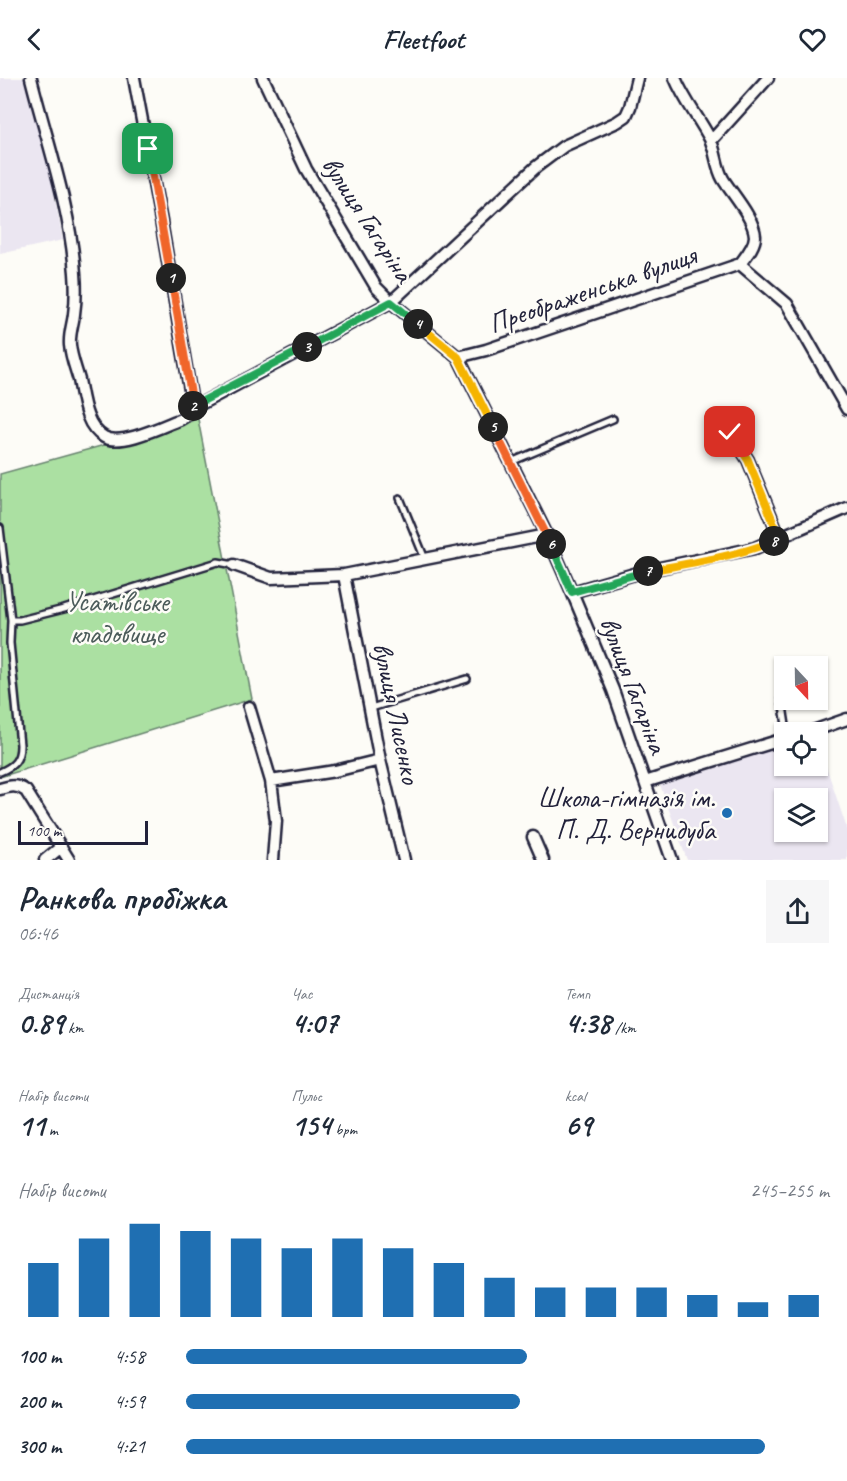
<!DOCTYPE html>
<html lang="uk">
<meta charset="utf-8">
<style>
:root{--surface:#fff;--page:#f6f6f7;--text:#1f2937;--muted:#747a83;--accent:#1f6fb2}
body{margin:0;font-family:Caveat,sans-serif;background:var(--page);color:var(--text);height:100vh;display:flex;flex-direction:column;font-size:22px;white-space:nowrap}
*{box-sizing:border-box;margin:0}
p{font-size:20px;color:var(--muted)}
.icon{flex:none;width:33px;height:33px;fill:none;stroke:currentColor;stroke-width:2;stroke-linecap:round;stroke-linejoin:round}
.map{position:relative;height:782px;overflow:hidden}
.details{display:flex;flex-direction:column;background:var(--surface);flex:1}
.details>*{flex:none}
.needle{width:39px;rotate:158deg}
.tools{position:absolute;left:774px;top:578px;display:grid;gap:12px}
.tools a{display:grid;place-items:center;width:54px;height:54px;border-radius:0px;background:var(--surface);box-shadow:0 2px 4px #0004;font-size:30px}
.scale{position:absolute;left:18px;bottom:15px;width:130px;box-sizing:border-box;padding-left:6px;border:3px solid #22223b;border-top:0;font-size:16px;line-height:21px;white-space:nowrap;color:#22223b;-webkit-text-stroke:4px #fdfcf7;paint-order:stroke}
.pin{position:absolute;display:grid;place-items:center;width:51px;height:51px;color:#fff;margin:-26px;border-radius:12px;box-shadow:0 3px 9px #0006}
.km{position:absolute;width:30px;height:30px;margin:-15px;border-radius:50%;background:#222;color:#fff;font-size:16px;line-height:30px;text-align:center}
.round{display:grid;place-items:center;flex:none;width:63px;height:63px;border-radius:0px;background:var(--page)}
.headline{display:flex;align-items:center;justify-content:space-between;height:102px;padding:0 18px}
h1{font-size:33px;font-weight:700;line-height:45px}
.stats{display:grid;grid-template-columns:repeat(3,1fr);gap:9px;height:102px;padding:6px 18px}
.stats div{display:grid;align-content:center}
.stats b{font-size:30px;font-weight:700}
.stats small{font-size:16px;font-weight:400}
.stats p{font-size:16px}
.chart{height:168px;padding:12px 18px}
.chart p{display:flex;justify-content:space-between}
.chart svg{width:100%;height:108px;margin-top:6px;stroke:var(--accent);stroke-width:6}
ul{padding:0 18px;list-style:none;font-size:20px}
li{display:grid;grid-template-columns:96px 72px 1fr;align-items:center;height:45px}
li i{height:15px;border-radius:8px;background:var(--accent)}
header{display:flex;justify-content:space-between;align-items:center;height:78px;padding:0 18px;background:var(--surface);font-size:27px;font-weight:700}
.map>svg:first-child{display:block}
.built{fill:#ebe6f1;fill-rule:evenodd}
.green{fill:#abe0a2;stroke:#66816e;stroke-width:1.5}
.lines{fill:none;stroke-linecap:round;stroke-linejoin:round}
.lane-casing{stroke:#22223b;stroke-width:10}
.street-casing{stroke:#22223b;stroke-width:15}
.lane{stroke:#fdfcf7;stroke-width:5}
.street{stroke:#fdfcf7;stroke-width:10}
.split-1-casing{stroke:#fff;stroke-width:12}
.split-2-casing{stroke:#fff;stroke-width:12}
.split-3-casing{stroke:#fff;stroke-width:12}
.split-4-casing{stroke:#fff;stroke-width:12}
.split-5-casing{stroke:#fff;stroke-width:12}
.split-6-casing{stroke:#fff;stroke-width:12}
.split-7-casing{stroke:#fff;stroke-width:12}
.split-8-casing{stroke:#fff;stroke-width:12}
.split-9-casing{stroke:#fff;stroke-width:12}
.split-1{stroke:#f0652b;stroke-width:8}
.split-2{stroke:#f0652b;stroke-width:8}
.split-3{stroke:#22a559;stroke-width:8}
.split-4{stroke:#22a559;stroke-width:8}
.split-5{stroke:#f5b400;stroke-width:8}
.split-6{stroke:#f0652b;stroke-width:8}
.split-7{stroke:#22a559;stroke-width:8}
.split-8{stroke:#f5b400;stroke-width:8}
.split-9{stroke:#f5b400;stroke-width:8}
.poi-dot{fill:#1f6fb2;stroke:#fdfcf7;stroke-width:2}
.labels{text-anchor:middle;dominant-baseline:central;stroke-width:5;stroke-linejoin:round;paint-order:stroke}
.street-label{font-size:28px;fill:#22223b;stroke:#fdfcf7}
.park-label{font-size:28px;fill:#4b5b5a;stroke:#fdfcf7}
.poi-label{font-size:28px;fill:#22223b;stroke:#fdfcf7;text-anchor:end}
</style>
<header><svg class="icon" aria-label="back" viewBox="0 0 24 24"><path d="M15 5l-7 7 7 7"/></svg>Fleetfoot<svg class="icon" aria-label="heart" viewBox="0 0 24 24"><path d="M12 20l-8-8c-3-5 5-10 8-4 3-6 11-1 8 4z"/></svg></header>
<div class="map">
<svg width="847" height="782" viewBox="0 0 847 782">
<rect width="100%" height="100%" fill="#fdfcf7"/>
<filter id="ink" filterUnits="userSpaceOnUse"><feTurbulence type="fractalNoise" baseFrequency=".0167" numOctaves="2"/><feDisplacementMap in="SourceGraphic" scale="12" xChannelSelector="R" yChannelSelector="G"/><feConvolveMatrix kernelMatrix="1 2 1 2 8 2 1 2 1" color-interpolation-filters="sRGB"/></filter>
<g filter="url(#ink)">
<path class="built" d="M0 0H24L46 74 63 162 0 176Z
M818 664 847 751V782H687L659 704 784 667V687H818ZM784 720H818V753H784Z"/>
<path class="green" d="M198 341 252 621 0 699V396Z"/>
<g class="lines">
<g class="lane-casing">
<path id="lane" d="M511 384 613 341
M400 420 425 481
M0 450 11 542 10 565 20 667C20 682 14 688 0 694
M11 542H20L64 531 218 484 234 487
M782 599 781 615 787 654
M371 630 467 601"/>
</g>
<g class="street-casing">
<path id="street" d="M31 0C47 64 70 128 75 195 76 208 76 223 74 236 73 246 69 256 70 267 71 279 76 291 79 302 83 321 85 348 104 359 121 369 163 348 181 341L189 336 193 330
M134 0 161 143 193 330 391 224 536 89 564 68 617 44 626 38 630 29 637 0
M263 0 306 91 376 209 391 224 458 279 547 457 572 514 613 612 672 782
M675 0C684 22 699 40 710 61 716 73 716 89 723 101 732 116 754 140 755 158 755 168 746 178 740 186L787 226 847 331
M711 63 768 0
M458 279 486 272 740 186
M730 354 748 382 780 460
M234 487 271 500 344 497 547 457
M344 497 380 682 404 782
M572 514 645 493 755 470 847 430
M249 629 271 703 276 743 273 782
M810 654 847 641
M271 703 335 693 380 682
M645 704 784 661
M0 711C10 708 17 706 26 713L69 782
M533 759 543 782
M45 782 61 769"/>
</g>
<use href="#lane" class="lane"/>
<use href="#street" class="street"/>
</g>
</g>
<g class="lines" filter="url(#ink)">
<g class="split-1-casing">
<path id="split-1" d="M148 71 171 200"/>
</g>
<g class="split-2-casing">
<path id="split-2" d="M171 200 193 328"/>
</g>
<g class="split-3-casing">
<path id="split-3" d="M193 328 307 269"/>
</g>
<g class="split-4-casing">
<path id="split-4" d="M307 269 391 224 418 246"/>
</g>
<g class="split-5-casing">
<path id="split-5" d="M418 246 458 279 493 349"/>
</g>
<g class="split-6-casing">
<path id="split-6" d="M493 349 551 466"/>
</g>
<g class="split-7-casing">
<path id="split-7" d="M551 466 572 514 648 493"/>
</g>
<g class="split-8-casing">
<path id="split-8" d="M648 493C690 485 734 479 774 463"/>
</g>
<g class="split-9-casing">
<path id="split-9" d="M730 354 748 382 780 460 774 463"/>
</g>
<use href="#split-1" class="split-1"/>
<use href="#split-2" class="split-2"/>
<use href="#split-3" class="split-3"/>
<use href="#split-4" class="split-4"/>
<use href="#split-5" class="split-5"/>
<use href="#split-6" class="split-6"/>
<use href="#split-7" class="split-7"/>
<use href="#split-8" class="split-8"/>
<use href="#split-9" class="split-9"/>
</g>
<circle class="poi-dot" cx="727" cy="735" r="6"/>
<g class="labels">
<g class="street-label">
<text transform="translate(368 141) rotate(57)">вулиця Гагаріна</text>
<text transform="translate(592 211) rotate(-19)">Преображенська вулиця</text>
<text transform="translate(634 607) rotate(69)">вулиця Гагаріна</text>
<text transform="translate(397 635) rotate(78)">вулиця Лисенко</text>
</g>
<g class="park-label">
<text x="117" y="523">Усатівське<tspan x="117" dy="32">кладовище</tspan></text>
</g>
<g class="poi-label">
<text x="715" y="719">Школа-гімназія ім.<tspan x="715" dy="32">П. Д. Вернидуба</tspan></text>
</g>
</g>
</svg>
<div class="tools">
<a><svg class="needle" viewBox="-14 -14 28 28"><path d="M0-13l5 13h-10z" fill="#e53935"/><path d="M0 13l5-13h-10z" fill="#747a83"/></svg></a>
<a><svg class="icon" aria-label="locate" viewBox="0 0 24 24"><circle cx="12" cy="12" r="6"/><path d="M12 2v4M12 18v4M2 12h4M18 12h4"/></svg></a>
<a><svg class="icon" aria-label="layers" viewBox="0 0 24 24"><path d="M12 4l9 5-9 5-9-5zM3 14l9 5 9-5"/></svg></a>
</div>
<div class="scale">100 m</div>
<div class="pin" style="left:148px;top:71px;background:#1e9e55"><svg class="icon" aria-label="arrive" viewBox="0 0 24 24"><path d="M6 21V4h12l-3 4 3 4H6"/></svg></div>
<div class="pin" style="left:730px;top:354px;background:#d93025"><svg class="icon" aria-label="check" viewBox="0 0 24 24"><path d="M5 12l5 5 9-10"/></svg></div>
<b class="km" style="left:171px;top:200px">1</b>
<b class="km" style="left:193px;top:328px">2</b>
<b class="km" style="left:307px;top:269px">3</b>
<b class="km" style="left:418px;top:246px">4</b>
<b class="km" style="left:493px;top:349px">5</b>
<b class="km" style="left:551px;top:466px">6</b>
<b class="km" style="left:648px;top:493px">7</b>
<b class="km" style="left:774px;top:463px">8</b>
</div>
<section class="details">
<div class="headline"><div><h1>Ранкова пробіжка</h1><p>06:46</p></div><a class="round"><svg class="icon" aria-label="share" viewBox="0 0 24 24"><path d="M12 15V3M7 8l5-5 5 5M5 13v7h14v-7"/></svg></a></div>
<div class="stats">
<div><p>Дистанція</p><b>0.89<small> km</small></b></div>
<div><p>Час</p><b>4:07</b></div>
<div><p>Темп</p><b>4:38<small> /km</small></b></div>
</div>
<div class="stats">
<div><p>Набір висоти</p><b>11<small> m</small></b></div>
<div><p>Пульс</p><b>154<small> bpm</small></b></div>
<div><p>kcal</p><b>69</b></div>
</div>
<div class="chart"><p><span>Набір висоти</span>245–255 m</p>
<svg viewBox="0 0 160 44" preserveAspectRatio="none"><path d="M5 44V22M15 44V12M25 44V6M35 44V9M45 44V12M55 44V16M65 44V12M75 44V16M85 44V22M95 44V28M105 44V32M115 44V32M125 44V32M135 44V35M145 44V38M155 44V35"/></svg>
</div>
<ul>
<li><b>100 m</b>4:58<i style="width:53%"></i></li>
<li><b>200 m</b>4:59<i style="width:52%"></i></li>
<li><b>300 m</b>4:21<i style="width:90%"></i></li>
</ul>
</section>
